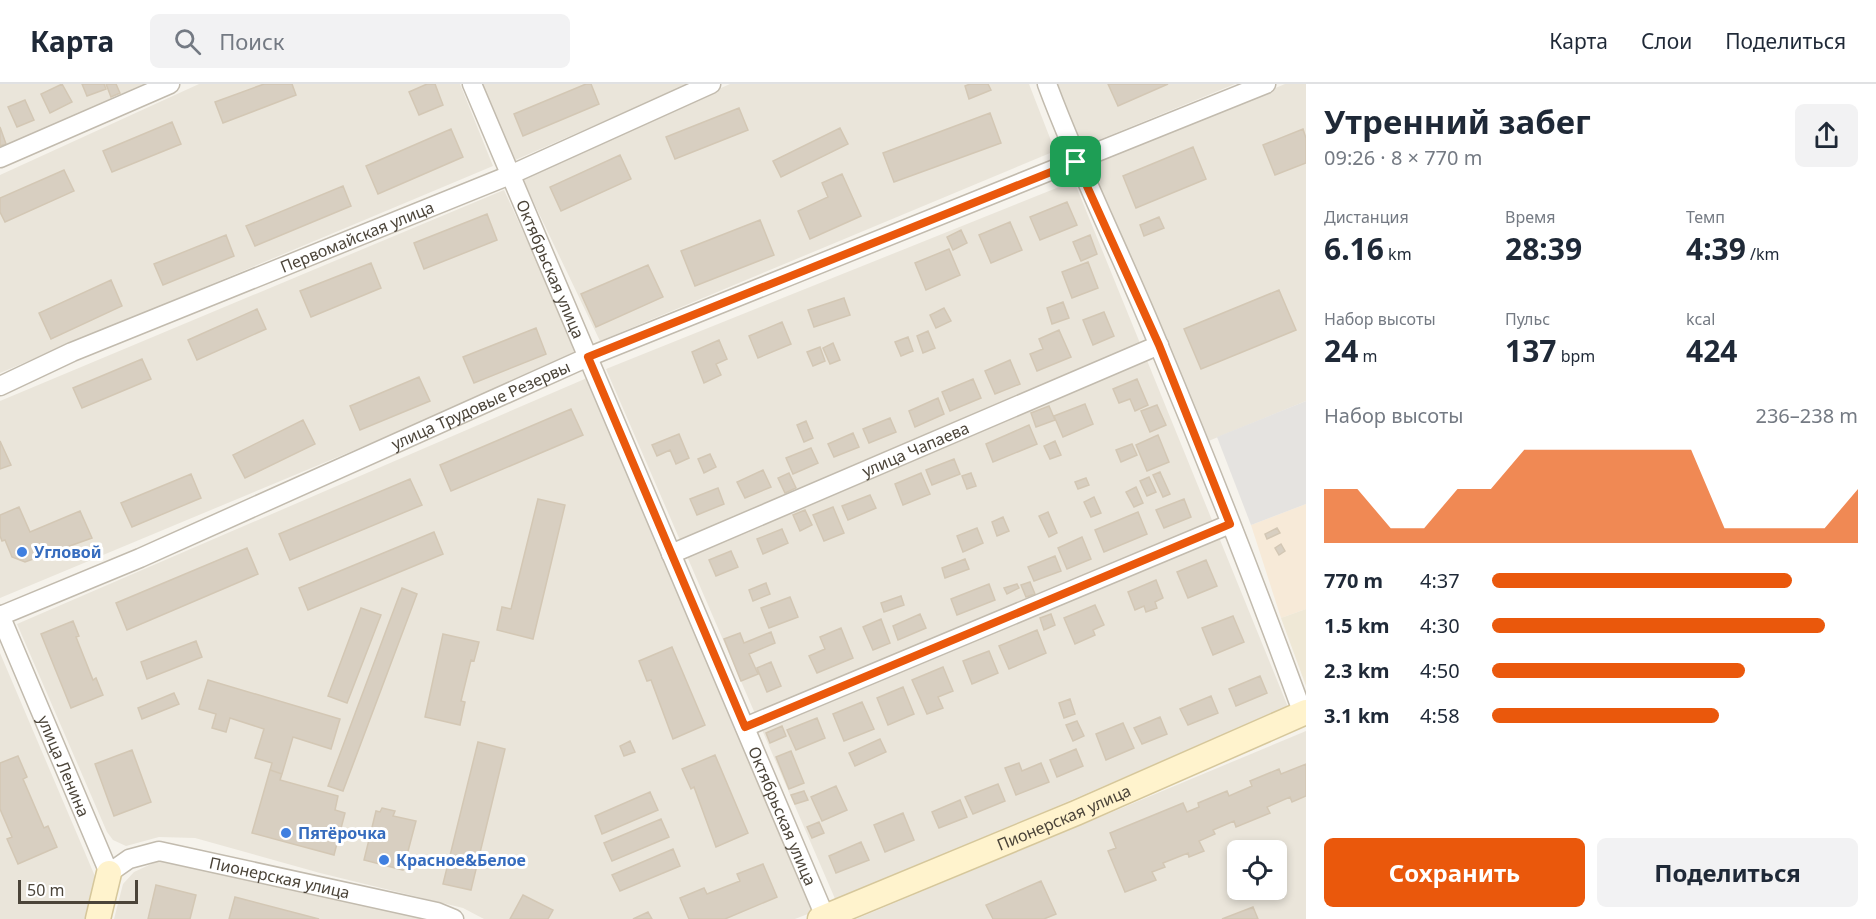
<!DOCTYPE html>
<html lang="ru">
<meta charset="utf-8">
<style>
:root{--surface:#fff;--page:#f2f2f3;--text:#1f2937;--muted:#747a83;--line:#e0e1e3;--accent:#ea580c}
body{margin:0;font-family:"Noto Sans",sans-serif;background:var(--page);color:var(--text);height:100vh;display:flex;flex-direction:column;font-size:22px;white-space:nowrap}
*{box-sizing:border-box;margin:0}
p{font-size:20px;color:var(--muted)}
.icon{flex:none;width:33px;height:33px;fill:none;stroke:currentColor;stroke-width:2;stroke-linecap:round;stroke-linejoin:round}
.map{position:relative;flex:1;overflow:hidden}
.panel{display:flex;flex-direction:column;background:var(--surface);width:570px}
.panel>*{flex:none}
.fabs{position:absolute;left:1227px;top:756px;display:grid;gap:12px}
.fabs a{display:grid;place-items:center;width:60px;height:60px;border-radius:9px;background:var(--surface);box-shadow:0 3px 9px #0003;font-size:30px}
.scale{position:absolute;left:18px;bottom:15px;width:120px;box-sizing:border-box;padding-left:6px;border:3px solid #4b4439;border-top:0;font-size:16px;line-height:21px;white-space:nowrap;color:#4b4439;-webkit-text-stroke:4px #fff;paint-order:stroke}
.pin{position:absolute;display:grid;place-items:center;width:51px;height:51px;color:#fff;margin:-26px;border-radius:12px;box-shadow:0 3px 9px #0006}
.round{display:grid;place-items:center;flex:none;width:63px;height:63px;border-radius:9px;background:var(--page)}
.head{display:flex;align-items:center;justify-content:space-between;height:102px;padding:0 18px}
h1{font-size:33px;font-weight:700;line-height:45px}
.stats{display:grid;grid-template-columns:repeat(3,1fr);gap:9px;height:102px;padding:6px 18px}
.stats div{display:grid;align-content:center}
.stats b{font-size:30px;font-weight:700}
.stats small{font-size:16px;font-weight:400}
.stats p{font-size:16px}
.chart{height:168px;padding:12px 18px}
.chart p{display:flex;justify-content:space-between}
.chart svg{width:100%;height:108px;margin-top:6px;fill:var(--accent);opacity:.7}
.action{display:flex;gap:12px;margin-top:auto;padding:12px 18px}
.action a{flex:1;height:69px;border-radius:9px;background:var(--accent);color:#fff;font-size:24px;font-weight:700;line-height:69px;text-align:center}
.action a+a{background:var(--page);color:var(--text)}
ul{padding:0 18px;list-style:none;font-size:20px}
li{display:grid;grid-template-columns:96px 72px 1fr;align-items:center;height:45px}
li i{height:15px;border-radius:8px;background:var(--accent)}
header{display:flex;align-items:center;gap:36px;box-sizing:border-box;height:84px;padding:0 30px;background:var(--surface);border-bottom:2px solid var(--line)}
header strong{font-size:28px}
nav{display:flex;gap:33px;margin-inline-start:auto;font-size:21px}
.search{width:420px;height:54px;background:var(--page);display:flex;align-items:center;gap:15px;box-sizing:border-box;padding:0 21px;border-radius:9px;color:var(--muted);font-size:22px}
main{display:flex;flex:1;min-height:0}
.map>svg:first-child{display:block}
.residential{fill:#eae5da;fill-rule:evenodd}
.commercial{fill:#f7ead8}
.education{fill:#efe8d6}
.parking{fill:#e5e3e0}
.building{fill:#d8cfc1;stroke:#d3c7b4;stroke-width:1.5}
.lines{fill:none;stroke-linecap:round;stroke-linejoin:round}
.street-casing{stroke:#c2bbae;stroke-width:21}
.secondary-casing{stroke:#d6c79b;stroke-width:27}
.street{stroke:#fff;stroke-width:18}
.secondary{stroke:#fff3cd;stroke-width:24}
.route-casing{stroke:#fff;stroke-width:12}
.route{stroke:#ea580c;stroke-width:8}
.shop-dot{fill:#3f7fe0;stroke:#fff;stroke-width:2}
.labels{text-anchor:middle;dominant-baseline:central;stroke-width:6;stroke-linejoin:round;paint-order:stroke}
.street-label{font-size:16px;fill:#4b4439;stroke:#fff}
.shop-label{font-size:16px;font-weight:bold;fill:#366cbe;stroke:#fff;text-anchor:start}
</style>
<header>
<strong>Карта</strong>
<div class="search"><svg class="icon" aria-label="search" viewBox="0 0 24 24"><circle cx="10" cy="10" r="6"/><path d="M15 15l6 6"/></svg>Поиск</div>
<nav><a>Карта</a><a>Слои</a><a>Поделиться</a></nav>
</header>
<main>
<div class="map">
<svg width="1306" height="835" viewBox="0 0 1306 835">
<rect width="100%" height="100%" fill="#f6f3ec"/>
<path class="residential" d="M0 0H152L0 65Z
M199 0H460L493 82 0 289V91Z
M480 0H689L513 77Z
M730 0H1029L1055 67 600 257 521 92Z
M1054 0H1235L1079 64Z
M1285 0H1306V317L1206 358 1089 82Z
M1074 97 1288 623 836 817 606 285Z
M504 106 580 272 0 514V317Z
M587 294 743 655 813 828 795 835H484L463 824 320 789 195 754 159 753 126 762 113 756 107 748 17 540Z
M0 569 97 797 87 835H0Z
M1306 647V835H856ZM1238 766H1276V806H1238Z
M160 776 174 778 423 835H114L123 800 134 788Z"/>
<path class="commercial" d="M1306 420V525L1281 534 1251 441Z"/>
<path class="education" d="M1306 525V602L1281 534Z"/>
<path class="parking" d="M1306 317V420L1251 441 1217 353Z"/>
<path class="building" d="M62 0 72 18 50 29 41 10Z
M82 0H104L106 5 87 12Z
M106 0H116L120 9 111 13Z
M264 0H292L296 11 223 39 215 18Z
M427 0H435L443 21 419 31 409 8Z
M586 0H591L599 20 523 52 514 30Z
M970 0H988L991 6 969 15 965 2Z
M1108 0H1168L1118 22Z
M25 16 34 36 17 43 8 23Z
M739 24 748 46 675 75 666 53Z
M990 29 1001 59 894 98 883 69Z
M172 38 181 60 112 88 103 67Z
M0 43 6 60 0 62Z
M840 44 848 60 781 93 773 77Z
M451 45 463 73 378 110 366 82Z
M1303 45 1306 54V79L1275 91 1263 61Z
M1193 63 1206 95 1136 124 1123 92Z
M620 71 631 95 561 127 550 103Z
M64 86 74 107 5 138 0 128V114Z
M842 90 861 132 810 155 798 127 828 113 822 99Z
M343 102 351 122 255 162 246 142Z
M1067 118 1077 141 1040 156 1030 133Z
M487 130 497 156 424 185 414 159Z
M1159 133 1164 144 1144 152 1140 141Z
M760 136 774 171 695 202 681 167Z
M1010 138 1022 166 991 179 979 151Z
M961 146 967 159 953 166 947 153Z
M226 151 234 172 163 201 154 180Z
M1090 151 1097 170 1081 177 1073 158Z
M949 165 960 191 926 206 915 179Z
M1088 178 1098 204 1072 214 1062 188Z
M371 179 381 204 311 233 300 207Z
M648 181 663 213 596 243 581 210Z
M111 196 122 222 51 255 39 229Z
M1279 206 1296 246 1201 285 1184 245Z
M844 214 850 231 814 243 808 226Z
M1063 218 1069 234 1052 240 1047 224Z
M944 224 951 237 936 244 930 231Z
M257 225 266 245 197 276 188 256Z
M1104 228 1114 252 1093 261 1083 236Z
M782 238 791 260 758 274 749 252Z
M536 244 546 270 474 299 463 273Z
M1059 246 1071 273 1037 287 1030 270 1043 265 1039 255Z
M928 247 935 264 923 269 917 252Z
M908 253 913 267 901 272 895 258Z
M719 256 727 275 716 280 721 291 704 299 692 268Z
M833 259 840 276 830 280 823 264Z
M820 263 825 277 813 282 807 268Z
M142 275 151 295 82 324 73 304Z
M1010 276 1020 300 995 310 985 287Z
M419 293 430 317 360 346 350 322Z
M973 295 981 314 950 327 942 308Z
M1137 295 1148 321 1135 327 1130 315 1119 319 1113 305Z
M938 314 944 330 915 343 909 327Z
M1085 320 1093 340 1063 353 1054 332Z
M1157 321 1166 341 1150 348 1141 327Z
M1049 322 1055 336 1036 343 1031 329Z
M571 325 583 351 451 407 440 381Z
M890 334 896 348 869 359 863 345Z
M303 336 315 360 245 394 233 371Z
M806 337 813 354 804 358 797 341Z
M1029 341 1037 360 993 378 986 360Z
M853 349 859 363 834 373 828 360Z
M679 350 689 374 676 380 670 366 657 372 652 361Z
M1158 351 1169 378 1147 387 1136 361Z
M0 357 11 381 0 385Z
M1055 357 1061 371 1050 375 1044 362Z
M1132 360 1137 371 1121 378 1116 366Z
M811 364 818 379 793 390 786 374Z
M710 370 716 383 704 389 698 375Z
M954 375 960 390 932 401 926 386Z
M763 386 771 403 745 414 737 398Z
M1160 388 1170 410 1163 413 1153 391Z
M789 389 796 404 785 409 778 394Z
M921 389 930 410 903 421 895 400Z
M971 389 976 402 967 405 962 392Z
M191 390 201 414 132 443 121 419Z
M1149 393 1156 408 1147 412 1140 397Z
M1086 394 1089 401 1078 405 1075 398Z
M410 395 422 421 290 476 279 450Z
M1136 403 1143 419 1134 423 1126 408Z
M718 404 724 420 697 431 690 415Z
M870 411 876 424 848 436 842 422Z
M1094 413 1101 429 1091 433 1084 418Z
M538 415 565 421 533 555 497 546 502 523 511 525Z
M1184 415 1191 433 1164 444 1156 426Z
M19 423 30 448 80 427 92 454 25 478 12 473 5 456 2 457 0 452V431Z
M833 423 844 449 824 457 813 431Z
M805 426 812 441 800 447 793 431Z
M1048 428 1057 449 1049 453 1039 432Z
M1138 428 1147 450 1104 468 1095 446Z
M1003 433 1009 447 997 452 992 438Z
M977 444 983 459 963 468 957 452Z
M1277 444 1280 449 1267 455 1265 450Z
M782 445 788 459 763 470 757 455Z
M434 448 443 470 308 526 299 504Z
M1082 453 1091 475 1067 485 1058 464Z
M1281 460 1285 467 1279 471 1275 464Z
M247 464 258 490 127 546 116 519Z
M731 467 738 483 716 492 709 476Z
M1055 472 1061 487 1034 497 1028 483Z
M965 475 969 485 945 494 942 484Z
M1206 476 1217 502 1188 514 1177 488Z
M1156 496 1163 514 1155 518 1157 524 1146 528 1144 522 1135 526 1128 508Z
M1030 498 1035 510 1026 513 1021 501Z
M766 499 770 510 753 517 749 506Z
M989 500 995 516 957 531 951 515Z
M1017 500 1019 504 1007 510 1004 504Z
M402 504 417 510 343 707 328 702Z
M901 512 904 521 884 528 881 519Z
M790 513 798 533 769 544 761 524Z
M1095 521 1104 541 1093 546 1095 551 1075 560 1064 534Z
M361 524 381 531 347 619 328 612Z
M920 530 926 544 898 556 893 542Z
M1051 530 1055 541 1044 546 1040 534Z
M1233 532 1244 558 1213 571 1202 544Z
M881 535 890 559 873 566 863 543Z
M73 537 79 552 76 553 93 596 96 594 103 611 71 624 41 550Z
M841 544 853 574 817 589 809 572 825 565 820 553Z
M1037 546 1046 569 1009 585 999 562Z
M771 548 775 559 749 570 758 590 741 597 724 555 740 549 744 559Z
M443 550 479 558 474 577 471 576 461 617 465 618 460 641 425 633Z
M196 557 202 573 147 595 141 578Z
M672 563 705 641 673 655 651 596 647 597 639 577Z
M989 567 998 589 972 600 963 577Z
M771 578 781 602 767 608 757 584Z
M943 583 953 607 938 613 943 624 927 630 912 596Z
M1260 592 1267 609 1236 622 1229 605Z
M208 596 340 635 331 665 293 653 282 690 270 686 272 679 255 674 264 645 230 634 226 648 212 644 216 630 199 625Z
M903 603 914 630 888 641 877 614Z
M174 609 179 620 142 635 138 624Z
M1211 612 1218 629 1188 641 1180 625Z
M1070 615 1075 630 1064 634 1059 619Z
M862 618 874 645 844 657 833 630Z
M1160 633 1167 650 1142 660 1134 644Z
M817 634 825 654 796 666 787 646Z
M1077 637 1084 652 1073 657 1066 641Z
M1123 639 1134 664 1106 676 1096 650Z
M782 642 786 652 770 659 766 649Z
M880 655 886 668 855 682 849 669Z
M630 657 635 668 624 672 620 662Z
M478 658 505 665 471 806 443 800Z
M1076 665 1083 682 1057 693 1050 676Z
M132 666 151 718 114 732 95 680Z
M791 667 804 699 789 705 776 673Z
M715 671 748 749 716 763 694 703 691 705 682 685Z
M18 672 27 693 23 695 44 744 48 742 57 763 18 780 7 755 12 753 0 725V679Z
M1019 679 1022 687 1041 679 1049 698 1016 711 1005 684Z
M1306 680V712L1292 718 1290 713 1267 723 1270 729 1236 743 1234 737 1213 746 1215 750 1199 757 1204 767 1189 773 1188 769 1163 779 1165 783 1152 788 1156 796 1125 808 1108 767 1116 764 1110 749 1183 719 1187 728 1199 723 1198 719 1227 707 1229 712 1252 702 1250 697 1279 685 1281 690Z
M270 686 282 690 280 696 338 712 335 726 345 729 334 771 252 749Z
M998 700 1005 717 973 730 965 713Z
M836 702 847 726 822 737 811 713Z
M804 707 808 716 795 720 791 711Z
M650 708 658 726 602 750 595 732Z
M960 716 967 733 939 744 932 728Z
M382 724 395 727 393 732 416 737 403 786 364 776 376 727 380 728Z
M903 729 914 756 885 768 874 741Z
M661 735 669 753 612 777 604 759Z
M819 738 824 749 812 754 807 743Z
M861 758 869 776 836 789 829 772Z
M673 765 680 782 620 807 612 791Z
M763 780 777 813 725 835H689L680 814 704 804 707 810 740 797 737 790Z
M1041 797 1056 830 1044 835H993L986 821Z
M156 801 196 811 190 835H148Z
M523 811 553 826 548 835H510Z
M235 813 319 835H229Z
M1253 823 1258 835H1222Z
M648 828 652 835H633Z"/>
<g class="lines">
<g class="street-casing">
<g id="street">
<path id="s1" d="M472 0 826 835"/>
<path d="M1047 0C1080 89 1123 174 1159 262 1210 384 1258 506 1303 630"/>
<path d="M0 74 170 0"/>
<path id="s2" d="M0 302 72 268 510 91 711 0"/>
<path id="s3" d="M671 470 1159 261"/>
<path id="s4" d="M0 531 109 789 129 775 159 767 437 828 454 835"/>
<path id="s5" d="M0 532 140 474 588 273 1266 0"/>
<path d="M745 643 1230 440"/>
</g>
</g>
<g class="secondary-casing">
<g id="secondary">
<path d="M98 835 109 789"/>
<path id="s6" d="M820 835 1076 729 1306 628"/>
</g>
</g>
<use href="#street" class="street"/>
<use href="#secondary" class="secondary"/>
</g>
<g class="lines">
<g class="route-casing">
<path id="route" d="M1076 78 1159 261 1230 440 745 643 588 273Z"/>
</g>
<use href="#route" class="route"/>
</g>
<g class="shop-dot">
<circle cx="22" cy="468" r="6"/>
<circle cx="286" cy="749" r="6"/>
<circle cx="384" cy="776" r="6"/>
</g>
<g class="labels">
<g class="street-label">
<text stroke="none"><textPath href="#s2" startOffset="387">Первомайская улица</textPath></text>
<text stroke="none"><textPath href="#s1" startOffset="201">Октябрьская улица</textPath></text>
<text stroke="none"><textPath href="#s5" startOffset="525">улица Трудовые Резервы</textPath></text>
<text stroke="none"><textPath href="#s3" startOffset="266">улица Чапаева</textPath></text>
<text stroke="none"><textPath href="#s4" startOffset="164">улица Ленина</textPath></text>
<text stroke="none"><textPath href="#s1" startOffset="795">Октябрьская улица</textPath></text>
<text stroke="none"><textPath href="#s6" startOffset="264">Пионерская улица</textPath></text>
<text stroke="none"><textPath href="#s4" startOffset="459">Пионерская улица</textPath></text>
</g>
<g class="shop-label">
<text x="34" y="468">Угловой</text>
<text x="298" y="749">Пятёрочка</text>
<text x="396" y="776">Красное&amp;Белое</text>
</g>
</g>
</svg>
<div class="fabs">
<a><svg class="icon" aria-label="locate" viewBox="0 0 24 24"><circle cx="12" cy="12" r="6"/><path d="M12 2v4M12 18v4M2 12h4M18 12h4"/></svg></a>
</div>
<div class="scale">50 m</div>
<div class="pin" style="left:1076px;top:78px;background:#1e9e55"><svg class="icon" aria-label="arrive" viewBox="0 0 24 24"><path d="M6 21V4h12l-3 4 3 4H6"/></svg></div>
</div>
<section class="panel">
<div class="head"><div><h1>Утренний забег</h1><p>09:26 · 8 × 770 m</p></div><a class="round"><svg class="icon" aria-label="share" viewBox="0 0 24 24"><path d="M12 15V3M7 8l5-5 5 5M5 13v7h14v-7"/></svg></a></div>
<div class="stats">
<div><p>Дистанция</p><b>6.16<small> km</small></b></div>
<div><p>Время</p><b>28:39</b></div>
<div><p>Темп</p><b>4:39<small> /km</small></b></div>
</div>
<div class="stats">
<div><p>Набор высоты</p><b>24<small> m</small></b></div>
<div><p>Пульс</p><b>137<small> bpm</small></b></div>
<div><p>kcal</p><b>424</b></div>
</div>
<div class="chart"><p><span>Набор высоты</span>236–238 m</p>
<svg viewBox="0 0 160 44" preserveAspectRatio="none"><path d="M0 44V22L10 22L20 38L30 38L40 22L50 22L60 6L70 6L80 6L90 6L100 6L110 6L120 38L130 38L140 38L150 38L160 22V44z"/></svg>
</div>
<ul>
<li><b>770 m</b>4:37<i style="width:82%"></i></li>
<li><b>1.5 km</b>4:30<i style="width:91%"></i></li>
<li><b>2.3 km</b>4:50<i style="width:69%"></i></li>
<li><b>3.1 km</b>4:58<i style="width:62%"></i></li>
</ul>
<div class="action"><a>Сохранить</a><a>Поделиться</a></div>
</section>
</main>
